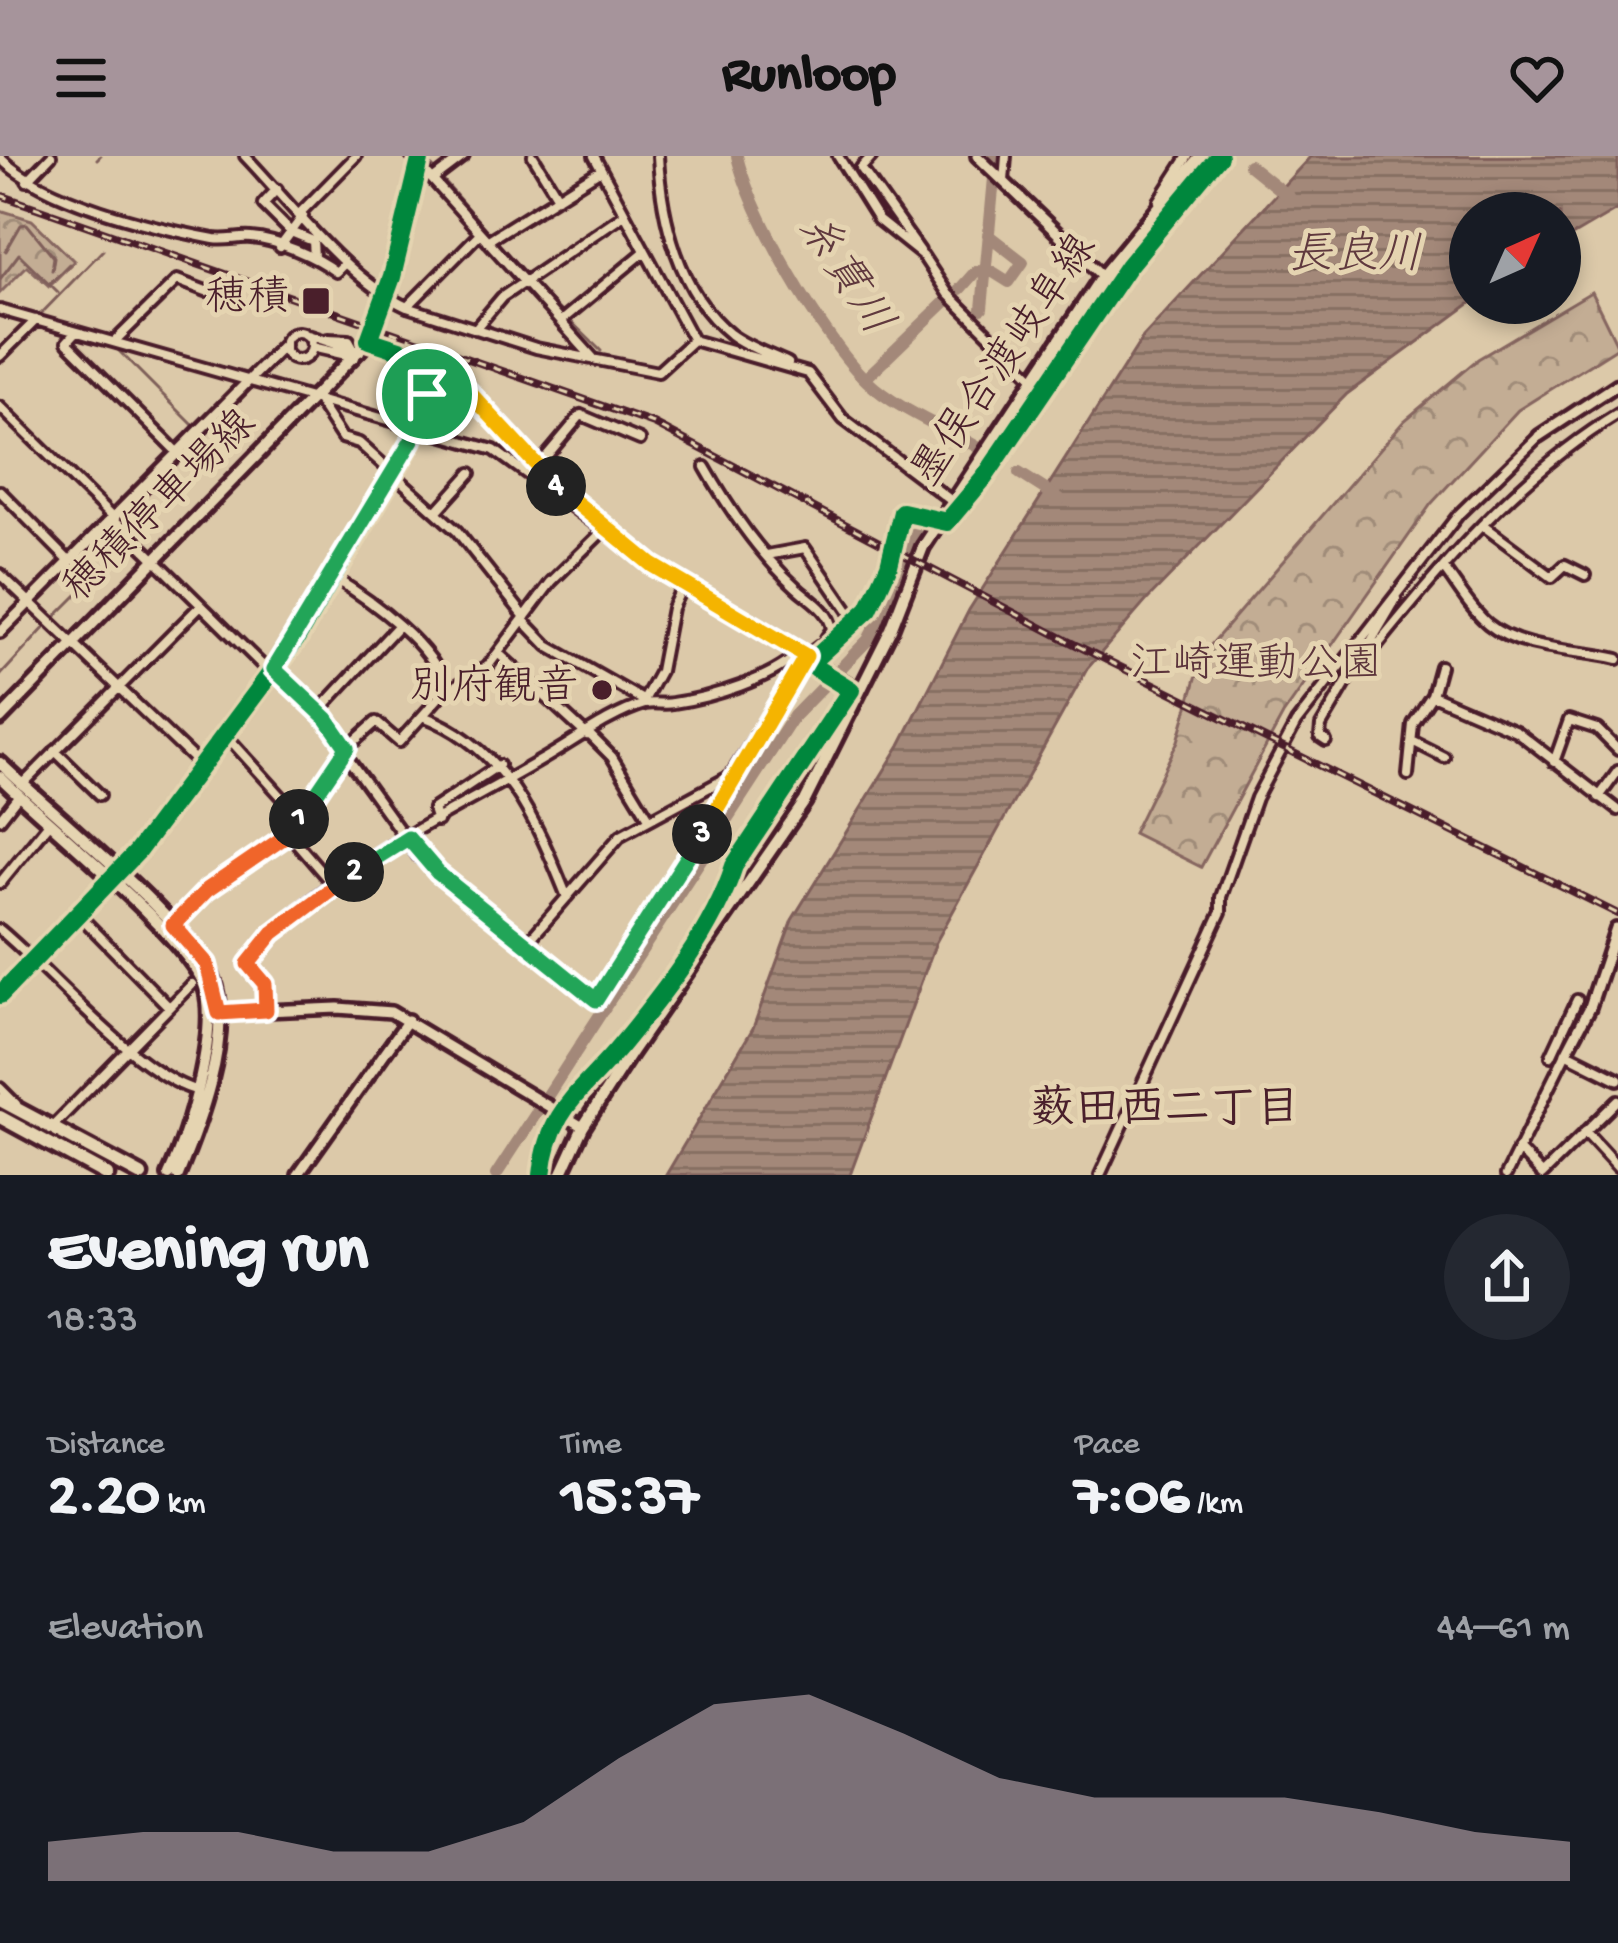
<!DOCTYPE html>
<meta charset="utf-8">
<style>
:root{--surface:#171b24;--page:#242831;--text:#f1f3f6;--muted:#9ea1a6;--accent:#a6949b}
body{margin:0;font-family:"Gochi Hand","Klee One",sans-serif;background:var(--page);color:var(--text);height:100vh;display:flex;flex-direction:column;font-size:45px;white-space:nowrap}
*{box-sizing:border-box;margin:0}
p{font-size:39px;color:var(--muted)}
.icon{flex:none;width:66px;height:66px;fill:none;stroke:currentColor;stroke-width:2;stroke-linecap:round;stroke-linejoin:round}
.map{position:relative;height:1019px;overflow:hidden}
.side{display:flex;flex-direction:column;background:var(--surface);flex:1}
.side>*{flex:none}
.needle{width:78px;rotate:45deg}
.controls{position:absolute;left:1449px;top:36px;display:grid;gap:24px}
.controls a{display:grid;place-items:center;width:132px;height:132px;border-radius:50%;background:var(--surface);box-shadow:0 6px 18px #0003;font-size:60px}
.pin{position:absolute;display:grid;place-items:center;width:102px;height:102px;color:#fff;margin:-51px;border:6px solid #fff;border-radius:50%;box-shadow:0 3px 12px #0007}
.km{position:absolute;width:60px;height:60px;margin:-30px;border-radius:50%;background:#222;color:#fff;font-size:33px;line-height:60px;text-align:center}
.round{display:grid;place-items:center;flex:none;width:126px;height:126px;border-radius:63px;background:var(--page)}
.head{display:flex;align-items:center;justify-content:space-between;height:204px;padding:0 48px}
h1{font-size:66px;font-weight:700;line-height:90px}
.figures{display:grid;grid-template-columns:repeat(3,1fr);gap:18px;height:204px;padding:12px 48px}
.figures div{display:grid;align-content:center}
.figures b{font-size:60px;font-weight:700}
.figures small{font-size:33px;font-weight:400}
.figures p{font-size:33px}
.chart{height:336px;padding:24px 48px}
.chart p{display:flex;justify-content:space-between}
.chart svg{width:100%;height:216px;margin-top:12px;fill:var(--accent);opacity:.7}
header{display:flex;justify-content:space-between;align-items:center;height:156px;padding:0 48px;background:var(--accent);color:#111;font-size:54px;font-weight:700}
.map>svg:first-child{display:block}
.park{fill:url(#park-crowns);stroke:#866660;stroke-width:3}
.water{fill:url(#water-rules);stroke:#7f5e5a;stroke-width:3}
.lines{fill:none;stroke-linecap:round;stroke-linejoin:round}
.stream{stroke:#7f5e5a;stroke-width:3}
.river{stroke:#a38879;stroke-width:12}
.minor-tunnel{stroke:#bfa790;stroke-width:8;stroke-dasharray:8 4;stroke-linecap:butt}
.minor-casing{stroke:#4a1f2b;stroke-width:16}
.tertiary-casing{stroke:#4a1f2b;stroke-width:18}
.secondary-casing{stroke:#4a1f2b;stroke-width:20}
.trunk-casing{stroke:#4a1f2b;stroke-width:21}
.minor{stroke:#e5d4b1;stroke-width:8}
.tertiary{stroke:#e5d4b1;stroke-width:9}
.secondary{stroke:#e5d4b1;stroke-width:10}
.trunk{stroke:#e5d4b1;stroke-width:12}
.rail-casing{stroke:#4a1f2b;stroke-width:8}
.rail{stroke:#e5d4b1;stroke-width:3;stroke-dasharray:9;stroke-linecap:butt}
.cycleway-casing{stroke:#e5d4b1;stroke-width:26}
.cycleway{stroke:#00873e;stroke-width:18}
.split-1-casing{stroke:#fff;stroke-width:24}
.split-2-casing{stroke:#fff;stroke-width:24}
.split-3-casing{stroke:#fff;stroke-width:24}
.split-4-casing{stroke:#fff;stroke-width:24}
.split-5-casing{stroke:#fff;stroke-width:24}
.split-1{stroke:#22a559;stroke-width:15}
.split-2{stroke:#f0652b;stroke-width:15}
.split-3{stroke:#22a559;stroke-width:15}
.split-4{stroke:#f5b400;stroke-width:15}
.split-5{stroke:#f5b400;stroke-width:15}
.poi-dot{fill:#4a1f2b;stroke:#e5d4b1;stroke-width:4.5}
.labels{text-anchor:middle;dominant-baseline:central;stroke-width:10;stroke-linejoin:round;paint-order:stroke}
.poi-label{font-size:42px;fill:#4a1f2b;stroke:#e5d4b1;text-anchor:end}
.street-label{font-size:42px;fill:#4a1f2b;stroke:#e5d4b1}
.park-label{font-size:42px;fill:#5c343b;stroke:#e5d4b1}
.water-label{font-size:45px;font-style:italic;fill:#60393e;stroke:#e5d4b1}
.neighbourhood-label{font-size:45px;font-weight:bold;fill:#4a1f2b;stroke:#e5d4b1}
</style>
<header><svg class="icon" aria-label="menu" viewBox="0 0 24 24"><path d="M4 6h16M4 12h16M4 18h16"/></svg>Runloop<svg class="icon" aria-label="heart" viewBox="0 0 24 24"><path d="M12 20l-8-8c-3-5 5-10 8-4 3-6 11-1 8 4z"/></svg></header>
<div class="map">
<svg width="1618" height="1019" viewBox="0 0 1618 1019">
<defs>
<pattern id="park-crowns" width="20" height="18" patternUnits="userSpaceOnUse" patternTransform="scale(3)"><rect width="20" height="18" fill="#c3ad94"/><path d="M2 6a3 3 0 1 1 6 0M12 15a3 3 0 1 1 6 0" fill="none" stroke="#a08c79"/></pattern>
<pattern id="water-rules" width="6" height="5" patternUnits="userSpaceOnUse" patternTransform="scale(3)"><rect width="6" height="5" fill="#a38879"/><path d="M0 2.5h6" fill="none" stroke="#876f63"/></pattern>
</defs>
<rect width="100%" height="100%" fill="#dcc9a9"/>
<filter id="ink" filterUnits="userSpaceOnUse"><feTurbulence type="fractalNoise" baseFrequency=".00833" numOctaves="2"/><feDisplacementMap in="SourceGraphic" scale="24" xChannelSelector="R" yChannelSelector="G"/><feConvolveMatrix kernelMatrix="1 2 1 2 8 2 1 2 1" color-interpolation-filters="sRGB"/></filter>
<g filter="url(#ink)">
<path class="park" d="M0 54 32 64 74 105 49 130 27 110 0 137Z
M1591 136 1618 191 1518 254 1431 348 1283 559 1201 711 1133 677 1178 585 1203 498 1404 265 1478 203Z"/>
<path class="water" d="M1618 0V53L1560 87V57H1470L1471 147 1347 238 1147 444 1087 513 936 786 850 1019H666L753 872 792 764 900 589 969 454 1143 181 1310 1Z"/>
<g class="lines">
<path class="stream" d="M422 1 436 15
M97 3 100 0
M442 23 526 120
M6 95 21 69 27 68 54 101 52 114
M0 123 19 98 58 136
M50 127 69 108
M532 127 601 195
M38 161 103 94
M113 189 193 269
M0 244 207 450
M54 462 116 400
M0 520 47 469
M297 529 333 565"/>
<path class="river" d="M737 0C750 58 823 184 867 225 896 253 943 271 979 292
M1249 9 1290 42
M960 133 976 115 993 116 1009 126 1023 106 988 79
M982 153 996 0
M865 223 947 144
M1019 317 1060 343
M496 1019 794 560 868 484 895 432 920 362"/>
<path class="minor-tunnel" d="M370 178 380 150"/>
<g class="minor-casing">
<path id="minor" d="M245 0C291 48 348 124 407 151L480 77
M411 0 593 202
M533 0 558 41
M594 0 693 184 808 217 843 263 953 346
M658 0C661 61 679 137 730 178 747 191 769 198 788 207
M838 0 878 64 923 100 948 138 1033 222
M872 0 861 12 920 95
M0 2C46 46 151 71 214 83 227 85 238 81 251 82 277 84 315 100 336 116L345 107
M435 22 464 0
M27 25 51 0
M1004 25 1006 0
M277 33 263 48 291 76 313 85 314 101
M1159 45 1188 0
M300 57 356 0
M487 85 599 15
M280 91 303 60
M380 150 421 0
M407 151 536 192 658 216 693 184
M0 154 494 294 652 409 858 532
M562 164 643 97
M475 173 502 141 623 59
M284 190a14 14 0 1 1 28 0a14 14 0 1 1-28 0Z
M76 176 67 186 177 296
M308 179 360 196
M328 183 349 184 354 193
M116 184 177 124 206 135
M312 191 355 201
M0 200 36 164
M436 206 497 262 555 329
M318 245 342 282 359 287 457 375 525 461
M0 251 270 517
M539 309 581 259 640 284
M705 311C730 355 759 398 797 432 810 444 829 454 832 473L826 482
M0 335 70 406
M436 356 471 317
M1482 369 1552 421 1565 409 1585 419
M1445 414C1458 431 1471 454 1488 468 1522 496 1576 493 1618 503
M0 418 201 610
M333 421C372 445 434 489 447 534
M524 465 548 490 641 543
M498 497 587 579
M1362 497 1373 495C1444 407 1519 318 1618 258
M274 513 327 563 347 592
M1432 539 1516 575 1618 654
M642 548 660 515 672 452 684 427
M319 555 397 471
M423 560C505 591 536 664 567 741
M224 577 300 661
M589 578 612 601 649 662
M1326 585 1320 581 1321 570 1396 443
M1412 585 1444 601
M55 595 100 639
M344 597 418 700 596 844 717 654 731 619 806 500 850 467 849 456 805 392 767 399
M1554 606 1569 564 1597 573 1618 594
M1408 619 1413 568 1432 539 1440 510
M22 629 201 449
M1599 641 1618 615
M0 663 18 640
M437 665 433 653 499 609
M289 678 333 729
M0 727 48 668
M78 758 169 851
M173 769 207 735 289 678 347 592 376 566 399 586 441 539 488 510 551 426 605 373
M0 774C53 818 135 916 195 934
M526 788 621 679 730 620
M0 839 137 696 297 482 412 284 436 206 369 184 370 178
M266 854 265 828 248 809C308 722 450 658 540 605 572 587 610 558 645 548 655 546 664 549 673 547 710 542 773 523 800 496
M1551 900 1577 844
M0 932 16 948
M52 971 192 828
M1585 976 1618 1012
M1518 993 1542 1018
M1100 1019 1221 756V741L1256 642 1296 567 1459 358 1539 280
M1506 1019 1566 897
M1542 1019 1618 944"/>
</g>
<g class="tertiary-casing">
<path id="tertiary" d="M977 0 1102 120
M1539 280 1618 228
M0 476 284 189
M1616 773 1590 851 1566 897 1618 923
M219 857 338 852 391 856 583 971
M298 1019 408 864"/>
</g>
<g class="secondary-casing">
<path id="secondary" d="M0 563 369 184
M0 607C48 654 202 777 216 831 230 887 199 968 178 1019
M0 621C45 666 189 781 205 831 219 876 189 976 169 1019
M561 1019 583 971 630 898 805 645 891 473 923 391 1102 120 1201 0"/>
</g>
<g class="trunk-casing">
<path id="trunk" d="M0 944 141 1019
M0 961 107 1019"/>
</g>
<use href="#minor" class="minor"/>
<use href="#tertiary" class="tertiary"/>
<use href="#secondary" class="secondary"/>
<use href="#trunk" class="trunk"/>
<g class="rail-casing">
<path id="rail" d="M0 39 654 268 1068 485 1618 758"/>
</g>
<use href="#rail" class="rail"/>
<g class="cycleway-casing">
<path id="cycleway" d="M0 839 137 696 297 482 412 284 436 206 369 184 392 121 421 0
M542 1019C549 951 582 937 621 889 664 837 713 775 734 710L851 534 809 508 869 453 889 409 902 356 947 366 984 322 1128 110 1219 0"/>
</g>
<use href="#cycleway" class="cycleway"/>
</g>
</g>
<g class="lines" filter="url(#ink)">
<g class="split-1-casing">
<path id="split-1" d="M299 663 347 592 327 563 274 513 412 284 427 238"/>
</g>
<g class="split-2-casing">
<path id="split-2" d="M299 663 289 678 207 734 173 769 207 808 219 857 266 854 265 828 248 808 273 777 354 716"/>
</g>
<g class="split-3-casing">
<path id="split-3" d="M354 716 408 682 438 717 596 844 702 678"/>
</g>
<g class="split-4-casing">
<path id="split-4" d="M556 330 652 409 806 500 702 678"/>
</g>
<g class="split-5-casing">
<path id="split-5" d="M427 238 436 206 444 209 556 330"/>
</g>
<use href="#split-1" class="split-1"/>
<use href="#split-2" class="split-2"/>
<use href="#split-3" class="split-3"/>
<use href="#split-4" class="split-4"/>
<use href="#split-5" class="split-5"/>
</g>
<g class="poi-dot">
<rect x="301" y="130" width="30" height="30" rx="6"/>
<circle cx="602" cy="534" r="12"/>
</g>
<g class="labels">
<g class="poi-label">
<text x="289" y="145">穂積</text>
<text x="578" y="534">別府観音</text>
</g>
<g class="street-label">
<text transform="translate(1007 206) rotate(-56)">墨俣合渡岐阜線</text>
<text transform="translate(162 352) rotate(-45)">穂積停車場線</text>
</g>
<g class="park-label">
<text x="1256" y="511">江崎運動公園</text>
</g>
<g class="water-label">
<text x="1355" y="102">長良川</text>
<text transform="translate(842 120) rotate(57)">糸貫川</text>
</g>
<g class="neighbourhood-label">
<text x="1165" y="956">薮田西二丁目</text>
</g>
</g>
</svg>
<div class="controls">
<a><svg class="needle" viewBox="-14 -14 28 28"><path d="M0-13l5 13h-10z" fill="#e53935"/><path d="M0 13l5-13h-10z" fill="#9ea1a6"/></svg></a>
</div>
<div class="pin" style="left:427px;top:238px;background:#1e9e55"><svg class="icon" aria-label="arrive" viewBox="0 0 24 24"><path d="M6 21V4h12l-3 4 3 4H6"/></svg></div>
<b class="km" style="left:299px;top:663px">1</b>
<b class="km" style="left:354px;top:716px">2</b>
<b class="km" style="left:702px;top:678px">3</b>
<b class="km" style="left:556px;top:330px">4</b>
</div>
<section class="side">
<div class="head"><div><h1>Evening run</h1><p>18:33</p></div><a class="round"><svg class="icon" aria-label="share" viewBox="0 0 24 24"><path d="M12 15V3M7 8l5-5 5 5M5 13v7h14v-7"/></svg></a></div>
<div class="figures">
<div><p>Distance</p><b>2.20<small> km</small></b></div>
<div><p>Time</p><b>15:37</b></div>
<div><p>Pace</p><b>7:06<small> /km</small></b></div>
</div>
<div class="chart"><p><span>Elevation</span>44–61 m</p>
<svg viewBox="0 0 160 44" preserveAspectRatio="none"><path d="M0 44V36L10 34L20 34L30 38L40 38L50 32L60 19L70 8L80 6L90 14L100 23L110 27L120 27L130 27L140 30L150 34L160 36V44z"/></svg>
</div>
</section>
